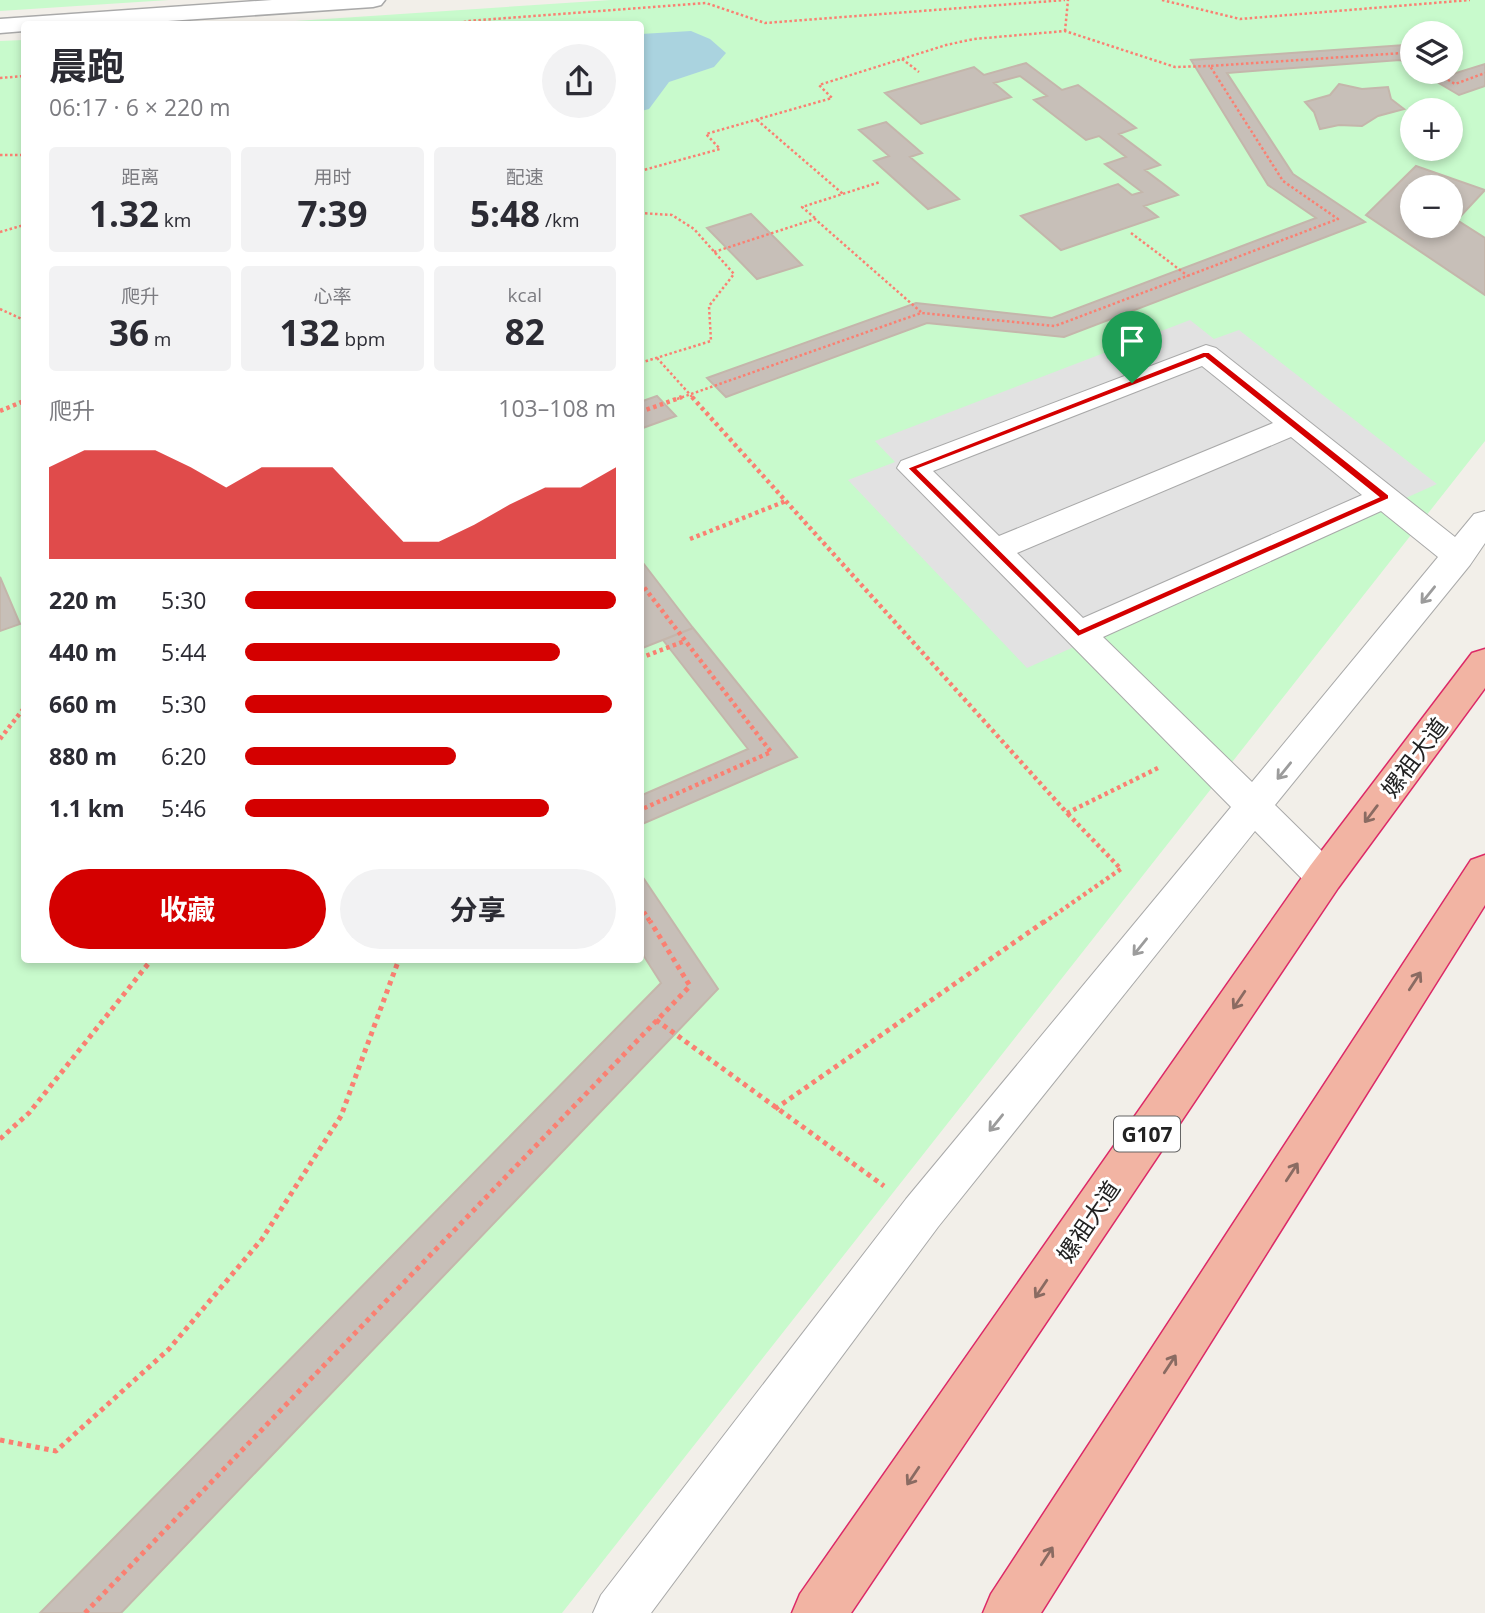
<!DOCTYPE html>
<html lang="zh">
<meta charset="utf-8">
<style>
:root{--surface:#fff;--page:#f2f2f3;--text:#2b2b33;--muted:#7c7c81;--accent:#d40000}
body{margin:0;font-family:"Open Sans","Noto Sans SC",sans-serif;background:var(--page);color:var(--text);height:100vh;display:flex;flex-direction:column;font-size:26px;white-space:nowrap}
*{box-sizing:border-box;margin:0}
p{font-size:23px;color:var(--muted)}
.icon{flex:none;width:38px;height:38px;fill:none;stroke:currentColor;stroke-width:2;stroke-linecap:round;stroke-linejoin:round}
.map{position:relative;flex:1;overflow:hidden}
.drawer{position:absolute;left:21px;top:21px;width:623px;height:942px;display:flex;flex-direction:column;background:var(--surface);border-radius:7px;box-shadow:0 4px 10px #0003}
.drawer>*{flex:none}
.tools{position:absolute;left:1400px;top:21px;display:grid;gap:14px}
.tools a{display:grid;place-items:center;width:63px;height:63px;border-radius:50%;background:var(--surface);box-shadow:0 4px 10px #0003;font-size:35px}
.pin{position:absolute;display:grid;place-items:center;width:60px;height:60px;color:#fff;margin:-72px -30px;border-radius:50% 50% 50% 0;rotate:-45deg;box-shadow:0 0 7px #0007}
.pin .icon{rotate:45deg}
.round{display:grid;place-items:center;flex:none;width:74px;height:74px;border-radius:37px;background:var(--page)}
.summary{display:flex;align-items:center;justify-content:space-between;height:119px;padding:0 28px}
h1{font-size:38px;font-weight:700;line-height:52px}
.stats{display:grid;grid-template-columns:repeat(3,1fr);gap:10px;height:119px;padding:7px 28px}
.stats div{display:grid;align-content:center;border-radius:7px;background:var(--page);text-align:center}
.stats b{font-size:35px;font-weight:700}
.stats small{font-size:19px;font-weight:400}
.stats p{font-size:19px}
.chart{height:196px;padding:14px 28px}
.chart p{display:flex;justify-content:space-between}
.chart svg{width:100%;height:126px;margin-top:7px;fill:var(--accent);opacity:.7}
.cta{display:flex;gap:14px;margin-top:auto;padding:14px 28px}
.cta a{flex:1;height:80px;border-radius:42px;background:var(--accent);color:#fff;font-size:28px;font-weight:700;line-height:80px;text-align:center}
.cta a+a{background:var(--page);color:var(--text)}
ul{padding:0 28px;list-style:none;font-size:23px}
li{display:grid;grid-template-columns:112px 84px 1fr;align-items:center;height:52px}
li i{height:18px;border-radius:9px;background:var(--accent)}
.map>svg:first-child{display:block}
.park{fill:#c8facc;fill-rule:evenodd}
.parking{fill:#e2e2e2}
.water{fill:#aad3df}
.building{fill:#c7bfb8;stroke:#c4b6ab;stroke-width:2;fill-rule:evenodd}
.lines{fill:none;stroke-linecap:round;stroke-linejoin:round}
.minor-casing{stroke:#a9a9a9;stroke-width:2}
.tertiary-casing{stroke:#a9a9a9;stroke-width:3}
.trunk-casing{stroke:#dc2a67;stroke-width:3}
.path-far2{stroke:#fa8072;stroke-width:2.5;stroke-dasharray:2.5 2.5;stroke-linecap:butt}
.path-far1{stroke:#fa8072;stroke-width:4.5;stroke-dasharray:3.5 3.5;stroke-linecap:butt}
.path{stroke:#fa8072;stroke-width:5;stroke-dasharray:4.5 4.5;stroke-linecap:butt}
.minor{fill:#fff;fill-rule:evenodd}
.tertiary{fill:#fff;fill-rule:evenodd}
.trunk{fill:#f2b4a3;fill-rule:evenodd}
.oneway{stroke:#9c9c9c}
.oneway2{stroke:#8a6b62}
.route{fill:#d40000;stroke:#fff;stroke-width:2;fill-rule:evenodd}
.labels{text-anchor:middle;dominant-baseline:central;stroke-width:6;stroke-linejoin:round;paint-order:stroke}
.shield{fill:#fff;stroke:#646464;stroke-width:2}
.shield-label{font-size:21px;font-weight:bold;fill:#222}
.street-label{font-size:23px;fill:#222;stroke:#fff}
</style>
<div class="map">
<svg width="1485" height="1613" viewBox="0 0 1485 1613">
<rect width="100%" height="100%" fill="#f2efe9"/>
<path class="park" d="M0 0H169L0 11Z
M611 0H1485V441L562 1613H0V41L24 40V959H640V24H250ZM1412 33H1451V72H1412ZM1412 110H1451V149H1412ZM1412 187H1451V226H1412Z"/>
<path class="parking" d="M1190 320 1214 339 1239 330 1437 484 1027 668 848 480 895 462 875 441Z"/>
<path class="water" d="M691 31 710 39 726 53 714 67 669 82 649 109 641 111V34Z"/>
<path class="building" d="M1405 45 1412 50V67L1400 60 1227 73 1293 174 1365 222 1064 337 927 323 726 397 707 378 916 303 1052 318 1316 218 1268 185 1191 60Z
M1026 63 1062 90 1078 85 1136 128 1119 134 1160 165 1145 170 1178 195 1144 206 1158 217 1061 250 1021 216 1118 184 1132 195 1142 192 1105 164 1126 157 1099 136 1086 140 1034 100 1047 96 1020 76 994 83 1011 97 921 124 885 93 974 67 984 75Z
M1485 64V86L1459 95 1420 72H1449L1453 74Z
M1339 84 1362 89 1388 87 1391 99 1404 109 1378 116 1362 126 1339 125 1320 129 1314 112 1305 102 1330 95Z
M886 122 922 153 910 157 959 199 928 209 874 161 889 156 859 130Z
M1416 166 1485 190 1457 220 1485 238V295L1366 215ZM1412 187H1451V226H1412Z
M751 214 802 265 757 279 707 228Z
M657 396 676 416 640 429V402Z
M640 559 693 628 640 649Z
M0 577 20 624 0 631Z
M693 628 797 757 640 825V796L748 749 663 640Z
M640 873 718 989 121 1613H40L661 983 640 950Z"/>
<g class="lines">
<g class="minor-casing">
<path id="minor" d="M1206 345 1216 348 1455 537 1474 514 1485 511V543L1470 565 1275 805 1337 866 1343 877 1337 888 1324 892 1311 888 1255 831 938 1227 651 1613H593L601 1595 906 1199 1231 807 897 468 901 461ZM1202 366 1273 423 999 536 933 471ZM1291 437 1362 495 1083 618 1017 553ZM1381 511 1438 557 1252 782 1103 637Z"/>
</g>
<g class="tertiary-casing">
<path id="tertiary" d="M272 0H385L381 5 373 7 124 24H24V31L0 33V19Z"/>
</g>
<g class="trunk-casing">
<path id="trunk" d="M1485 649V688L1338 888 851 1613H792L800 1594 1310 866 1472 653Z
M1485 855V905L1041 1613H983L991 1594 1471 860Z"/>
</g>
<path class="path-far2" d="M1162 0 1240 19 1470 0
M459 24 467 21 706 3 765 23 1065 0
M1065 31 1068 0
M902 59 919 72
M1435 72 1455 84 1485 73
M0 78 24 76
M757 120 843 194
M0 155H24
M640 171 720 149 706 134 832 98 819 85 946 45 974 39 1065 31 1175 67 1210 66
M640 213 672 215 694 229 734 274 709 306 711 341 640 363
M815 218 802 207 880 182
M0 232 24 225
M1131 233 1188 276
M714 252 815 219 921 312
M0 309 24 320
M657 358 694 399
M677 399 921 313 1055 326 1338 219 1283 181 1210 66 1403 53 1412 59"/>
<path class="path-far1" d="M692 397 1067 813 1160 767
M0 411 24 401
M640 412 682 397
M690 539 786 501
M640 582 771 752 640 810
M640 658 685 641
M0 739 24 708
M640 906 651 923
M1043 923 1121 869 1067 813"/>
<path class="path" d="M656 1020 884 1186
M775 1109 1045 921
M0 1139 29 1113 152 959
M0 1440 56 1451 169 1349 262 1239 341 1116 399 959
M85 1613 690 986 650 921"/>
<use href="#minor" class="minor"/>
<use href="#tertiary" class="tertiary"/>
<use href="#trunk" class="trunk"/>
</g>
<defs><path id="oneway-shaft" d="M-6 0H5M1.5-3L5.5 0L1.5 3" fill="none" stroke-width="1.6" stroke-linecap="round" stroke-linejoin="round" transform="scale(1.75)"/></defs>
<g class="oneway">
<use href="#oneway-shaft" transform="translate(1428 595) rotate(129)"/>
<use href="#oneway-shaft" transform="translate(1284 771) rotate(129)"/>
<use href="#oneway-shaft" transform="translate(1140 947) rotate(129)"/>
<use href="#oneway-shaft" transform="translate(996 1123) rotate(129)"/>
</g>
<g class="oneway2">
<use href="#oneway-shaft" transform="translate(1371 814) rotate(127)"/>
<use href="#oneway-shaft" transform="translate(1415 981) rotate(-57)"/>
<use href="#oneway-shaft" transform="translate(1239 1000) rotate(124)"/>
<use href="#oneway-shaft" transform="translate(1292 1172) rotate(-57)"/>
<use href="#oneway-shaft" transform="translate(1041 1289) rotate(124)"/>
<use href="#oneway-shaft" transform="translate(1170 1364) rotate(-57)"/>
<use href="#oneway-shaft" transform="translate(913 1476) rotate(124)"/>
<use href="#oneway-shaft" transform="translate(1047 1556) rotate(-57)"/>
</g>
<path class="route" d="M1203 352H1209L1389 495V499L1078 637 907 468ZM1205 358 1378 497 1080 629 918 469Z"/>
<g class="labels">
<rect class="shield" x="1114" y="1116.5" width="66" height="35" rx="5"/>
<g class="shield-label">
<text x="1147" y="1134">G107</text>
</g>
<g class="street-label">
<text transform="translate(1414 757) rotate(-53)">嫘祖大道</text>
<text transform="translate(1088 1221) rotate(-56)">嫘祖大道</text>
</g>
</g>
</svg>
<div class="tools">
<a><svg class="icon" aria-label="layers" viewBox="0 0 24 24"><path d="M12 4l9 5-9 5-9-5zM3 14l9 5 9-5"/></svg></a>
<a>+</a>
<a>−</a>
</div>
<div class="pin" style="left:1132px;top:383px;background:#1e9e55"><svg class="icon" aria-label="arrive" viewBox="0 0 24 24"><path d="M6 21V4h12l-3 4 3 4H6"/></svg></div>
<section class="drawer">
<div class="summary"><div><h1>晨跑</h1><p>06:17 · 6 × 220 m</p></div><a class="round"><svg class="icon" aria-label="share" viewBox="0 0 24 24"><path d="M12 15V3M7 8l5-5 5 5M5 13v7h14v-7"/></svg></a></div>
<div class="stats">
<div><p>距离</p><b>1.32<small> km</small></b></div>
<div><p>用时</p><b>7:39</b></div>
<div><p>配速</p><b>5:48<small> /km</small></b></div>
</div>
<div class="stats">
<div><p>爬升</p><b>36<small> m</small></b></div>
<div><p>心率</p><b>132<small> bpm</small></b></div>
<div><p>kcal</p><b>82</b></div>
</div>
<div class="chart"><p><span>爬升</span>103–108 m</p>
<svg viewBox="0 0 160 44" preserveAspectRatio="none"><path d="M0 44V12L10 6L20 6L30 6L40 12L50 19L60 12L70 12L80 12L90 25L100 38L110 38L120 32L130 25L140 19L150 19L160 12V44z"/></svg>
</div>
<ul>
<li><b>220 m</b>5:30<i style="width:100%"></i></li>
<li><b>440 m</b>5:44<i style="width:85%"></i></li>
<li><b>660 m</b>5:30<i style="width:99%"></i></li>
<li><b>880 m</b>6:20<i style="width:57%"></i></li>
<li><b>1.1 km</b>5:46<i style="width:82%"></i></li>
</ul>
<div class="cta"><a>收藏</a><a>分享</a></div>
</section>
</div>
